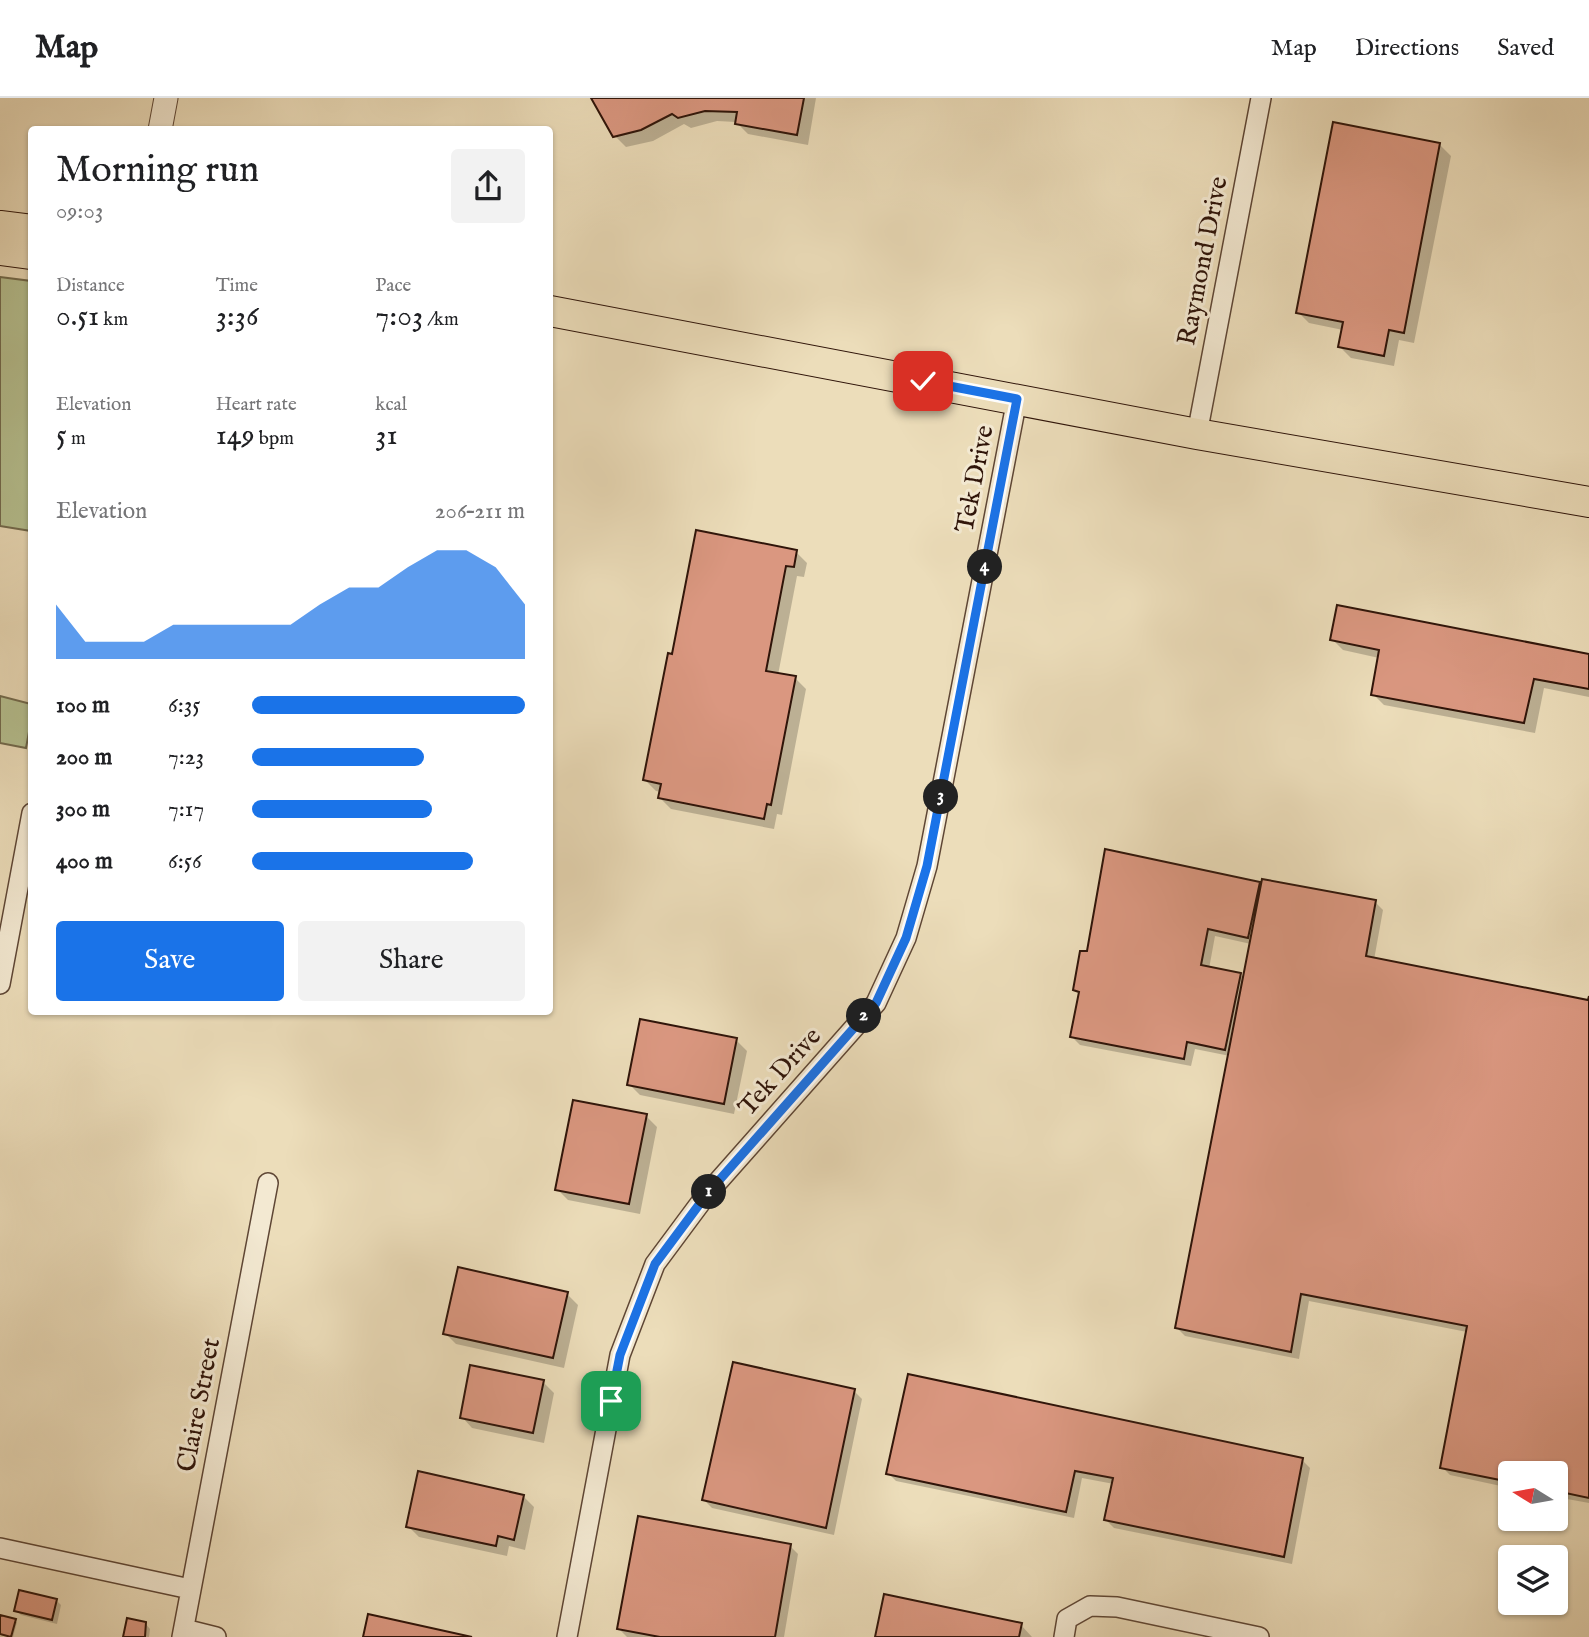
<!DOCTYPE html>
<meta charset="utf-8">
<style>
:root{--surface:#fff;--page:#f2f2f2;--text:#202124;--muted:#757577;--line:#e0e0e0;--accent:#1a73e8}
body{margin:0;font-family:"IM FELL English",serif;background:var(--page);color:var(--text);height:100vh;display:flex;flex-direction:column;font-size:26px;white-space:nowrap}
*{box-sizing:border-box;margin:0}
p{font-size:23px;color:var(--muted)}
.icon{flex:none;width:38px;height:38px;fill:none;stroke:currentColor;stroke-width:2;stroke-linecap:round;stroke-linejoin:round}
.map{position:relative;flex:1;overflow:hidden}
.details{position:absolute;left:28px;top:28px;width:525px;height:889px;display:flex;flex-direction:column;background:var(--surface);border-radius:7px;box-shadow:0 2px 5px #0004}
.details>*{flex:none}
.needle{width:46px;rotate:281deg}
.fabs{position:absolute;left:1498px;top:1363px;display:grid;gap:14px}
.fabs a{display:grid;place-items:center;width:70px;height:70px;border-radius:7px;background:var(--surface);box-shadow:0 2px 5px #0004;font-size:35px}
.pin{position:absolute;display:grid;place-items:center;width:60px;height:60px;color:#fff;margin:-30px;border-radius:14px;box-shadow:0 4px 10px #0006}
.km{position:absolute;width:35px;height:35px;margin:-18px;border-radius:50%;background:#222;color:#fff;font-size:19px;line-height:35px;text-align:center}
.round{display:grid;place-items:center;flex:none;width:74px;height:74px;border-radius:7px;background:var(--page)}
.summary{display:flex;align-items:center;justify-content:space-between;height:119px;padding:0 28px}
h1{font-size:38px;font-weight:600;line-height:52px}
.stats{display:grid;grid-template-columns:repeat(3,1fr);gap:10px;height:119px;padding:7px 28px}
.stats div{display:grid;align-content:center}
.stats b{font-size:30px;font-weight:600}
.stats small{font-size:19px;font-weight:400}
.stats p{font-size:19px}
.chart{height:196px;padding:14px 28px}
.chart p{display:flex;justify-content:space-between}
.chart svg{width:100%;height:126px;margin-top:7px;fill:var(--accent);opacity:.7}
.action{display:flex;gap:14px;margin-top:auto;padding:14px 28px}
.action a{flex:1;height:80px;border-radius:7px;background:var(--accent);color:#fff;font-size:28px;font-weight:600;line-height:80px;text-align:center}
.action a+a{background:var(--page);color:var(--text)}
ul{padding:0 28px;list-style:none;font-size:23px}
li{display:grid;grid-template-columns:112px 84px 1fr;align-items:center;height:52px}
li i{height:18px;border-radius:9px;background:var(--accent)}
header{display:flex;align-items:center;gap:42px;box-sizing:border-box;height:98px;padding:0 35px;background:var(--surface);border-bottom:2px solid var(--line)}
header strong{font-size:33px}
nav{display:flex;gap:38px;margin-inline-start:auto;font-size:24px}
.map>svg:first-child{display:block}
.green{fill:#b6c191;stroke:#726a4d;stroke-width:2}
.shadow{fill:#0003;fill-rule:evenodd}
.building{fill:#da9780;stroke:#2f1409;stroke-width:2}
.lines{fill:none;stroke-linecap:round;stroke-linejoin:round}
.minor-casing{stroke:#5e4635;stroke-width:22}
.tertiary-casing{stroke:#5e4635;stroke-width:25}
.primary-casing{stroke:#2f1409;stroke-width:32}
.minor{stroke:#f3e9d2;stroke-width:19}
.tertiary{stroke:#f3e9d2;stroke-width:23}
.primary{stroke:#ecddba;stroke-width:30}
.route-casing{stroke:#fff;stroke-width:14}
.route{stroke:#1a73e8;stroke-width:9}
.labels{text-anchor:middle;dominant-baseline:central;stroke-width:6;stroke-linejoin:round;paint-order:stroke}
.street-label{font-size:26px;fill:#2f1409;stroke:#f3e9d2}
</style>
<header>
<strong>Map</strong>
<nav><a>Map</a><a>Directions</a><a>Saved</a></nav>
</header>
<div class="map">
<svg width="1589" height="1539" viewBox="0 0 1589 1539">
<rect width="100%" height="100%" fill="#ecddba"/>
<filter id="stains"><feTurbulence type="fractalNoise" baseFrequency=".00286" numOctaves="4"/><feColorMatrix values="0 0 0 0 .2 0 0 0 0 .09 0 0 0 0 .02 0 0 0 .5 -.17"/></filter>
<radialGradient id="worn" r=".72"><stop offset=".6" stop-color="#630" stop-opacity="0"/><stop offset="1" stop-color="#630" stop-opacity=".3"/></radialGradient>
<path class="green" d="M0 179 31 183V433L0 428Z
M0 598 31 606V623L26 650 0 645Z"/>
<path class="shadow" d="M593 0H816L808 47 748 36 736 24 717 23 691 30 684 26 653 43 626 49 615 38Z
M1440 47 1451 58 1414 245 1399 242 1394 268 1351 260 1340 249 1343 232 1309 225 1298 214Z
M796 454 807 465 804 479 797 478 778 577 795 580 806 591 782 717 777 716 774 731 671 711 660 700 661 694 656 693 645 682 673 558Z
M1332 541 1589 557V599L1544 590 1535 635 1384 607 1373 596 1379 560 1343 552Z
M1259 785 1262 789 1375 804 1383 812 1374 862 1589 904V1405L1556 1399V1376H1510V1390L1450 1377 1442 1369 1467 1234 1309 1203 1299 1261 1185 1238 1177 1230 1230 958 1195 951 1191 968 1080 947 1072 939 1080 897 1075 892 1088 855ZM1215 838 1251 846 1245 881 1240 877 1209 871Z
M736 942 747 953 734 1016 640 997 629 986Z
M646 1018 657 1029 640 1116 568 1102 557 1091Z
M567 1196 578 1207 564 1270 456 1246 445 1235Z
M543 1284 554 1295 544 1345 472 1330 462 1319Z
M854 1293 862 1301 834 1437 712 1410 704 1402Z
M1302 1362 1310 1370 1292 1466 1114 1430 1106 1422 1114 1386 1082 1380 1074 1420 896 1383 888 1375Z
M523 1398 534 1409 525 1452 509 1448 507 1458 419 1439 408 1428Z
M790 1448 798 1456 784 1539H627L619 1531Z
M56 1502 61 1507 57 1526 21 1517 16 1512Z
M0 1521 17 1524 13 1539 0 1537Z
M145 1525 150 1531 149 1539H125Z
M1021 1527 1032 1539H877Z"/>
<path class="building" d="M591 0H804L797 37 735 26 737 14 705 13 678 20 672 16 641 32 613 39Z
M1333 24 1440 45 1404 235 1389 232 1384 258 1338 249 1343 224 1296 215Z
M696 432 797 452 794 469 786 468 766 573 796 578 771 707 767 706 764 721 658 700 661 686 643 682 668 555 672 556Z
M1337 507 1589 556V591L1534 581 1524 625 1371 597 1379 552 1330 542Z
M1105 751 1260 784 1248 840 1208 831 1201 867 1241 875 1225 952 1187 944 1184 961 1070 939 1079 894 1073 892 1080 853H1087Z
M1262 781 1376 802 1366 858 1588 902 1589 898V1400L1556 1393V1376H1510V1384L1440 1370 1467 1228 1301 1196 1291 1254 1175 1230Z
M640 921 737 940 724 1006 627 987Z
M573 1002 647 1016 629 1106 555 1092Z
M458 1169 568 1194 553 1260 443 1236Z
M733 1264 855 1291 826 1430 702 1402Z
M470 1267 544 1282 533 1335 460 1320Z
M908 1276 1303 1360 1284 1459 1104 1422 1113 1380 1075 1373 1066 1414 886 1376Z
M418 1373 524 1397 514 1442 498 1438 496 1448 406 1429Z
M638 1418 791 1446 775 1539H660L617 1531Z
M19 1492 57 1501 52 1522 14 1513Z
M884 1496 1022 1525 1019 1539H875Z
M368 1516 472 1539H363Z
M0 1517 16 1521 11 1539 0 1536Z
M127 1520 146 1524 145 1539H123Z"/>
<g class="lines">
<g class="minor-casing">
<path id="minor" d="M1197 336 1261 0
M0 886 32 715
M0 1450 190 1491
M184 1531 216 1539
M182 1539 268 1085
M567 1539 620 1257 655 1166 707 1096 876 905 906 840 927 768 1017 301
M1064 1539 1067 1521 1090 1508 1117 1509 1259 1539"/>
</g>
<g class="tertiary-casing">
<path id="tertiary" d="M160 32 166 0"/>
</g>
<g class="primary-casing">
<path id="primary" d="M0 128 32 132
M0 152 32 156
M550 213 1197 336 1589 404"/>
</g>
<use href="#minor" class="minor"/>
<use href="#tertiary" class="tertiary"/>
<use href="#primary" class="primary"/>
</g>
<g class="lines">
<g class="route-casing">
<path id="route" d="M611 1303 620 1257 655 1166 707 1096 876 905 906 840 927 768 1017 301 923 283"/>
</g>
<use href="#route" class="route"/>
</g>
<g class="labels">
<g class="street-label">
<text transform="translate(1203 163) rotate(-79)">Raymond Drive</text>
<text transform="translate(975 381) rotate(-79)">Tek Drive</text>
<text transform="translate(780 974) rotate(-48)">Tek Drive</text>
<text transform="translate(199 1307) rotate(-79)">Claire Street</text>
</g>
</g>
<rect width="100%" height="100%" filter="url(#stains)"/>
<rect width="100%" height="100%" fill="url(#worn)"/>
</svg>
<div class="fabs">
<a><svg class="needle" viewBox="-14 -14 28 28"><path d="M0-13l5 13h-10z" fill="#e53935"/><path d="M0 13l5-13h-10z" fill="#757577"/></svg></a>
<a><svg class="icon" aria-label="layers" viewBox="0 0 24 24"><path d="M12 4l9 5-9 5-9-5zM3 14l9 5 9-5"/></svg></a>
</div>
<div class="pin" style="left:611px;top:1303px;background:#1e9e55"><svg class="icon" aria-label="arrive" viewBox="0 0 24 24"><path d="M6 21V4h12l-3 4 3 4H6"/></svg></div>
<div class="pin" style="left:923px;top:283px;background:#d93025"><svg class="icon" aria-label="check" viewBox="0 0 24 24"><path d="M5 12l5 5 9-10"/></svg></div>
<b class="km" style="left:709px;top:1094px">1</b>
<b class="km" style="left:864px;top:918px">2</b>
<b class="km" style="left:941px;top:699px">3</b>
<b class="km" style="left:985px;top:469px">4</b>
<section class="details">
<div class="summary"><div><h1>Morning run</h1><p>09:03</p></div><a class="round"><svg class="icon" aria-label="share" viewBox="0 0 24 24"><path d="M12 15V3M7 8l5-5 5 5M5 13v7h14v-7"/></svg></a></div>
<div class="stats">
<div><p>Distance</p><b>0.51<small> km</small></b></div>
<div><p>Time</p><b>3:36</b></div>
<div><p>Pace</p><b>7:03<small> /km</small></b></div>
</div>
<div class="stats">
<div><p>Elevation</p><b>5<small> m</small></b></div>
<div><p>Heart rate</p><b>149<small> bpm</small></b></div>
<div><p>kcal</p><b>31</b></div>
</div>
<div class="chart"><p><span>Elevation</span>206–211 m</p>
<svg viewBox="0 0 160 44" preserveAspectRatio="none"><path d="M0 44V25L10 38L20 38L30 38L40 32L50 32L60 32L70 32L80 32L90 25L100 19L110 19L120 12L130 6L140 6L150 12L160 25V44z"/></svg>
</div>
<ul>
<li><b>100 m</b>6:35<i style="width:100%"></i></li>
<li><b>200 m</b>7:23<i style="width:63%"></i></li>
<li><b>300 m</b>7:17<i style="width:66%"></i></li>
<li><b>400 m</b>6:56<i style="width:81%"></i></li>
</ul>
<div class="action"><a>Save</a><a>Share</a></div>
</section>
</div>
